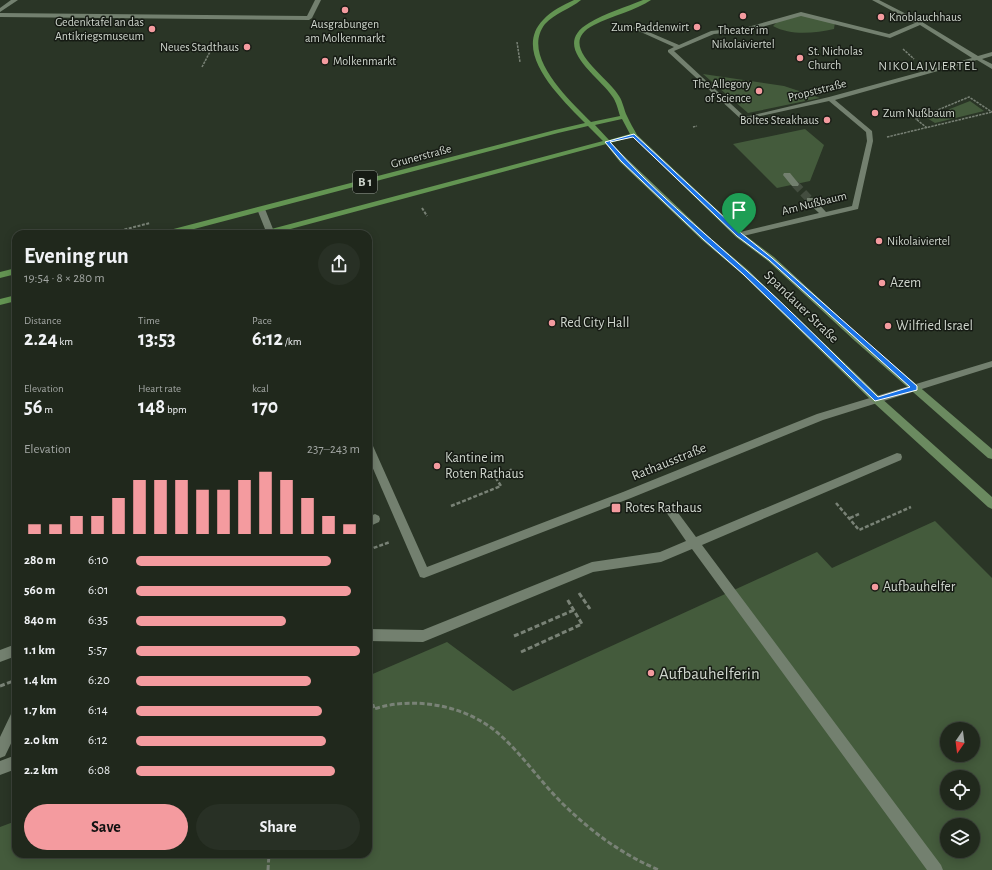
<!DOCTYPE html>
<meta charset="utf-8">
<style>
:root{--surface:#20281c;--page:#283025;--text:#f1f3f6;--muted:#a2a6a3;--line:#3d443b;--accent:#f49b9f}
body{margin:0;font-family:"Alegreya Sans",sans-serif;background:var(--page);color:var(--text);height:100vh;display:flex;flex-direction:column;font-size:15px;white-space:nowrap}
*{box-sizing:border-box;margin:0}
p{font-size:13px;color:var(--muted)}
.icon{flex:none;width:22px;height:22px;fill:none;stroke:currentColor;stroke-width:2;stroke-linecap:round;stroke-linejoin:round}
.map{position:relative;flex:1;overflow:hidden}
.drawer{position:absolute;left:12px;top:230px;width:360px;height:628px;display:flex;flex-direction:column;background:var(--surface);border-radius:12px;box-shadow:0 2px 10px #0003,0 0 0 1px var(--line)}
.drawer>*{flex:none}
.needle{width:26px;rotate:194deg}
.tools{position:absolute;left:940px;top:722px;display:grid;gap:8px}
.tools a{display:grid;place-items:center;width:40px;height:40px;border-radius:50%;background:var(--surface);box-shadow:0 2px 10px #0003,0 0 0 1px var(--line);font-size:20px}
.pin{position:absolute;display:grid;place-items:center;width:34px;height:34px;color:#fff;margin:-41px -17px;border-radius:50% 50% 50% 0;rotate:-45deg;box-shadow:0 0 4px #0007}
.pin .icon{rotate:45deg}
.round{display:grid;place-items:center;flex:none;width:42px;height:42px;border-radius:21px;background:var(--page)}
.head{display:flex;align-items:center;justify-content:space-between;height:68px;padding:0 12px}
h1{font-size:22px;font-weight:700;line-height:30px}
.figures{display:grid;grid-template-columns:repeat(3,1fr);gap:6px;height:68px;padding:4px 12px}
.figures div{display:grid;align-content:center}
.figures b{font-size:20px;font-weight:700}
.figures small{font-size:11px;font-weight:400}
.figures p{font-size:11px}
.chart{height:112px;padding:8px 12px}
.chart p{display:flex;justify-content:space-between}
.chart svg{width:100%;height:72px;margin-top:4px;stroke:var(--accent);stroke-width:6}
.action{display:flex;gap:8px;margin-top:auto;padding:8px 12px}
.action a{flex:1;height:46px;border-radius:24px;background:var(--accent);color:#111;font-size:16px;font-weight:700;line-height:46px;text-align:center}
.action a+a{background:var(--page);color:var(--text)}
ul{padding:0 12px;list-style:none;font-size:13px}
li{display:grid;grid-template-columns:64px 48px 1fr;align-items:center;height:30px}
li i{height:10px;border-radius:5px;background:var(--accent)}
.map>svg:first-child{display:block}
.green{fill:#445b3c;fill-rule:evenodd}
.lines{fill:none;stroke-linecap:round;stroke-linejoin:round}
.pedestrian-tunnel{stroke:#434d3f;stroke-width:8;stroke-dasharray:8 4;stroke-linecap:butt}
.path-far3{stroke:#798276;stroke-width:1.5;stroke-dasharray:2.5 1;stroke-linecap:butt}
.path-far2{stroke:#798276;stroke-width:2;stroke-dasharray:3 1.5;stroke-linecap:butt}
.path-far1{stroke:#798276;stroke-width:2.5;stroke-dasharray:4 2;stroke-linecap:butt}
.path{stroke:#798276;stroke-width:3;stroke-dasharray:5 2.5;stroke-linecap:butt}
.pedestrian{fill:#73806f;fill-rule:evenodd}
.minor{fill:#73806f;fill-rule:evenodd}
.secondary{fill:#6b8a60;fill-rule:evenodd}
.primary{fill:#639452;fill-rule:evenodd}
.route{fill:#1a73e8;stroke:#fff;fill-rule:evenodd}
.poi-dot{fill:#f49b9f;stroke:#161b14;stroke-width:1.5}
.labels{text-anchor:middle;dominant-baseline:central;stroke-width:3;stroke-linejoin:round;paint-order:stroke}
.far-poi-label{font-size:12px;fill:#cfd6cd;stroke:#161b14;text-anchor:start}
.far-street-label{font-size:12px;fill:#cfd6cd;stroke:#161b14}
.far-neighbourhood-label{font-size:13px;letter-spacing:1px;fill:#cfd6cd;stroke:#161b14}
.shield{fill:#161b14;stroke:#989e96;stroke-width:1}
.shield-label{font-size:13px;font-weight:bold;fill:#cfd6cd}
.poi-label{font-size:14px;fill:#cfd6cd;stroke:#161b14;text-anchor:start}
.street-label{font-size:14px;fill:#cfd6cd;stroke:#161b14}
.near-poi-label{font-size:17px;fill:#cfd6cd;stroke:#161b14;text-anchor:start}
</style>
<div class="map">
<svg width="992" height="870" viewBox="0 0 992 870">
<rect width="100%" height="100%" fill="#2a3526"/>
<path class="green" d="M802 15 835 22 834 29C815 33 791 36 773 26L777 22Z
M703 74 784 86 820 98 748 113Z
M970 101 984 111 935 123 927 118Z
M805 129 824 145 810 181 777 188 733 144Z
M935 521 992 578V870H0V827L16 821V854H368V676L447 642 513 691 817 552 832 568ZM947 729H973V755H947ZM947 777H973V803H947ZM947 825H973V851H947Z"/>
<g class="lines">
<path class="pedestrian-tunnel" d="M795 184 810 200"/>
<path class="path-far3" d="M517 42 520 62
M903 49 914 59
M202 67 213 46
M693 127 697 126
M927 128 916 119 969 97 992 112
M887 137 992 112"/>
<path class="path-far2" d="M422 208 427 216
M107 234 150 223"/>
<path class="path-far1" d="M510 469 516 479
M836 503 859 530 911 507
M451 506 501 486 494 475
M850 518 859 514
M368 550 390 542"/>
<path class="path" d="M579 593 590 609
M514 636 574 610
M521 652 582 624 567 599
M0 686 16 680
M368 690 374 708
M368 711C410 695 465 704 499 734 523 755 541 783 565 806 593 833 623 855 659 870
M268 870 269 854"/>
<path class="pedestrian" d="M872 0H879L922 22 978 56 992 52V56L982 59 992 64V69L977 60 835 100 872 131 873 141 858 209 739 237H736V233L819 213 807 202V198H813L826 212 852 206 867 141 866 132 829 101 742 120 668 52V50L674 47 632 28 637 27 679 45 711 31 748 27 801 12 889 34 915 23ZM801 16 890 38 920 25 972 58 829 97 745 117 674 51 714 34 748 31Z
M784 173H790L799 184 798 186H792L783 175Z
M897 453 901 454 902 457 901 460 702 545 941 865 943 870H927L692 549 661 562 593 572 423 642 368 641V629L423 630 592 562 660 552 686 541 664 509 665 506 669 504 673 506 696 537Z
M375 514 379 516 380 519 379 522 368 527V517Z
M16 644V656L0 662V650Z
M16 713V733L5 756 0 758V737L11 714Z
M16 755V769L0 775V761Z"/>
<path class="minor" d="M11 0H18L0 12V8Z
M315 0H321L312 18 309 20 0 17V13L307 16Z
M258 207H264L265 209 275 234H267L257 209Z
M992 361V367L823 420 631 498 424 578 420 577 368 457V442L372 443 373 446 427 567 623 492 817 414Z"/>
<path class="secondary" d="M632 134H636L742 233 774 257 861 337 992 449V459L988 458 855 341 768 261 736 237 632 136Z
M605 141H609L626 158 708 236 748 270 880 397 992 497V509L988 507 874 403 742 274 702 240 620 162 605 143Z"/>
<path class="primary" d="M574 0H581C570 9 555 13 545 24 520 56 571 101 591 122L620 116C618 109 616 101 612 96 598 75 550 46 589 23 605 13 626 7 643 0H651C637 10 611 16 594 25 554 45 608 76 619 96 623 102 624 110 627 116 630 123 634 129 637 135L636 136 272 234H259L260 232 603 141 588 126 558 133 175 234H161L162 232 555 130 585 123C563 100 511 53 543 20 551 11 563 5 574 0ZM622 119 630 134 609 140 595 125Z
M16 268V274L0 278V272Z
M16 295V301L0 305V299Z"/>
</g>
<path class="route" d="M634 134 741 233 772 258 917 386V390L875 401 743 274 703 239 621 161 605 142ZM633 137 737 236 769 260 910 387 878 397C834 355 792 311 747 271 700 229 651 189 610 142Z"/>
<g class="poi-dot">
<circle cx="345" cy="10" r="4"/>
<circle cx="743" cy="16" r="4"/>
<circle cx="881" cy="17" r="4"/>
<circle cx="697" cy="27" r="4"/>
<circle cx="152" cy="29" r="4"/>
<circle cx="247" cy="47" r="4"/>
<circle cx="800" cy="58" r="4"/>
<circle cx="325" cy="61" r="4"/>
<circle cx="759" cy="91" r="4"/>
<circle cx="875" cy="113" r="4"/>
<circle cx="827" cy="120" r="4"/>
<circle cx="879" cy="241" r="4"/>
<circle cx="882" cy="283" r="4"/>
<circle cx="552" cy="323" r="4"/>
<circle cx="888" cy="326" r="4"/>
<circle cx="437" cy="466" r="4"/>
<rect x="611" y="503" width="10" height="10" rx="2"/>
<circle cx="875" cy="587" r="4"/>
<circle cx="651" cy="673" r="4"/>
</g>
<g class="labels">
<g class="far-poi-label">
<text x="889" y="17">Knoblauchhaus</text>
<text x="144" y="22" text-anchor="end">Gedenktafel an das<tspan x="144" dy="14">Antikriegsmuseum</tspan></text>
<text x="345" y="24" text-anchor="middle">Ausgrabungen<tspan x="345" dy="14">am Molkenmarkt</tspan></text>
<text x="689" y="27" text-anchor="end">Zum Paddenwirt</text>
<text x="743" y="30" text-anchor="middle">Theater im<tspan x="743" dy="14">Nikolaiviertel</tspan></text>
<text x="239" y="47" text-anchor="end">Neues Stadthaus</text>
<text x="808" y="51">St. Nicholas<tspan x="808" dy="14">Church</tspan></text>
<text x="333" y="61">Molkenmarkt</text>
<text x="751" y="84" text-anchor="end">The Allegory<tspan x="751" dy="14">of Science</tspan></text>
<text x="883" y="113">Zum Nußbaum</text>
<text x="819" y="120" text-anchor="end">Boltes Steakhaus</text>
<text x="887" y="241">Nikolaiviertel</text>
</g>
<g class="far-street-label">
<text transform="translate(817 90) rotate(-14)">Propststraße</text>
<text transform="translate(421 156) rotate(-15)">Grunerstraße</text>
<text transform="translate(814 203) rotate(-14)">Am Nußbaum</text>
</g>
<g class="far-neighbourhood-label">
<text x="928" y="66">NIKOLAIVIERTEL</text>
</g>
<rect class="shield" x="353" y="171" width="24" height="22" rx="3"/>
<g class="shield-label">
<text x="365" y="182">B 1</text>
</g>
<g class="poi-label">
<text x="890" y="283">Azem</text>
<text x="560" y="323">Red City Hall</text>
<text x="896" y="326">Wilfried Israel</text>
<text x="445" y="458">Kantine im<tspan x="445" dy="16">Roten Rathaus</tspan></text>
<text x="625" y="508">Rotes Rathaus</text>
<text x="883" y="587">Aufbauhelfer</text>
</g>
<g class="street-label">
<text transform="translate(801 307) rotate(44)">Spandauer Straße</text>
<text transform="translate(669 462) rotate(-22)">Rathausstraße</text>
</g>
<g class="near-poi-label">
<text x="659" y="673">Aufbauhelferin</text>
</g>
</g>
</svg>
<div class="tools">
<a><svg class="needle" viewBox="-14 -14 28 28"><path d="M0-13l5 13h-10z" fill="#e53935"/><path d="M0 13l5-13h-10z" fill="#a2a6a3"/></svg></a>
<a><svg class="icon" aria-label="locate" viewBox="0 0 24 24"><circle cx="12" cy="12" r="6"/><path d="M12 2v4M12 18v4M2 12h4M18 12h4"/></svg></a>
<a><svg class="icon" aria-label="layers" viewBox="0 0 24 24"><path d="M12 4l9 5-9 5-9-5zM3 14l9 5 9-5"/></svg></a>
</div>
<div class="pin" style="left:739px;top:234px;background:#1e9e55"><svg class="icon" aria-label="arrive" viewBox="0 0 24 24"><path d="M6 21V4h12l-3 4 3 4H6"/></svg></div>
<section class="drawer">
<div class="head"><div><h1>Evening run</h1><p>19:54 · 8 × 280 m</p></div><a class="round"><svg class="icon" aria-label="share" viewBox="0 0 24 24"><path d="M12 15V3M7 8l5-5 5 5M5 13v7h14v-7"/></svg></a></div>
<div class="figures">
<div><p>Distance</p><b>2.24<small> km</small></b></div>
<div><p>Time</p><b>13:53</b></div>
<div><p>Pace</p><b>6:12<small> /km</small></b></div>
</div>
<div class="figures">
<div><p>Elevation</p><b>56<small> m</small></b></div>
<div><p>Heart rate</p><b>148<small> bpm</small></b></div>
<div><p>kcal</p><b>170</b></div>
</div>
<div class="chart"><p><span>Elevation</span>237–243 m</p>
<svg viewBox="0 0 160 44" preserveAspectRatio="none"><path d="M5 44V38M15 44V38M25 44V33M35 44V33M45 44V22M55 44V11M65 44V11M75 44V11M85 44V17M95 44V17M105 44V11M115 44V6M125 44V11M135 44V22M145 44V33M155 44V38"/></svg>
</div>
<ul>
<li><b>280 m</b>6:10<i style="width:87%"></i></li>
<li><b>560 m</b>6:01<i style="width:96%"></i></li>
<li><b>840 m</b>6:35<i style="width:67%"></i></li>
<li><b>1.1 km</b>5:57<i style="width:100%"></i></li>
<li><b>1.4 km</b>6:20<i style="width:78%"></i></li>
<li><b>1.7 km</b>6:14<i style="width:83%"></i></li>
<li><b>2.0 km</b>6:12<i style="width:85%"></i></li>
<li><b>2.2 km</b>6:08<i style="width:89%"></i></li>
</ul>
<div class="action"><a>Save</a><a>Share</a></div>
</section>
</div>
